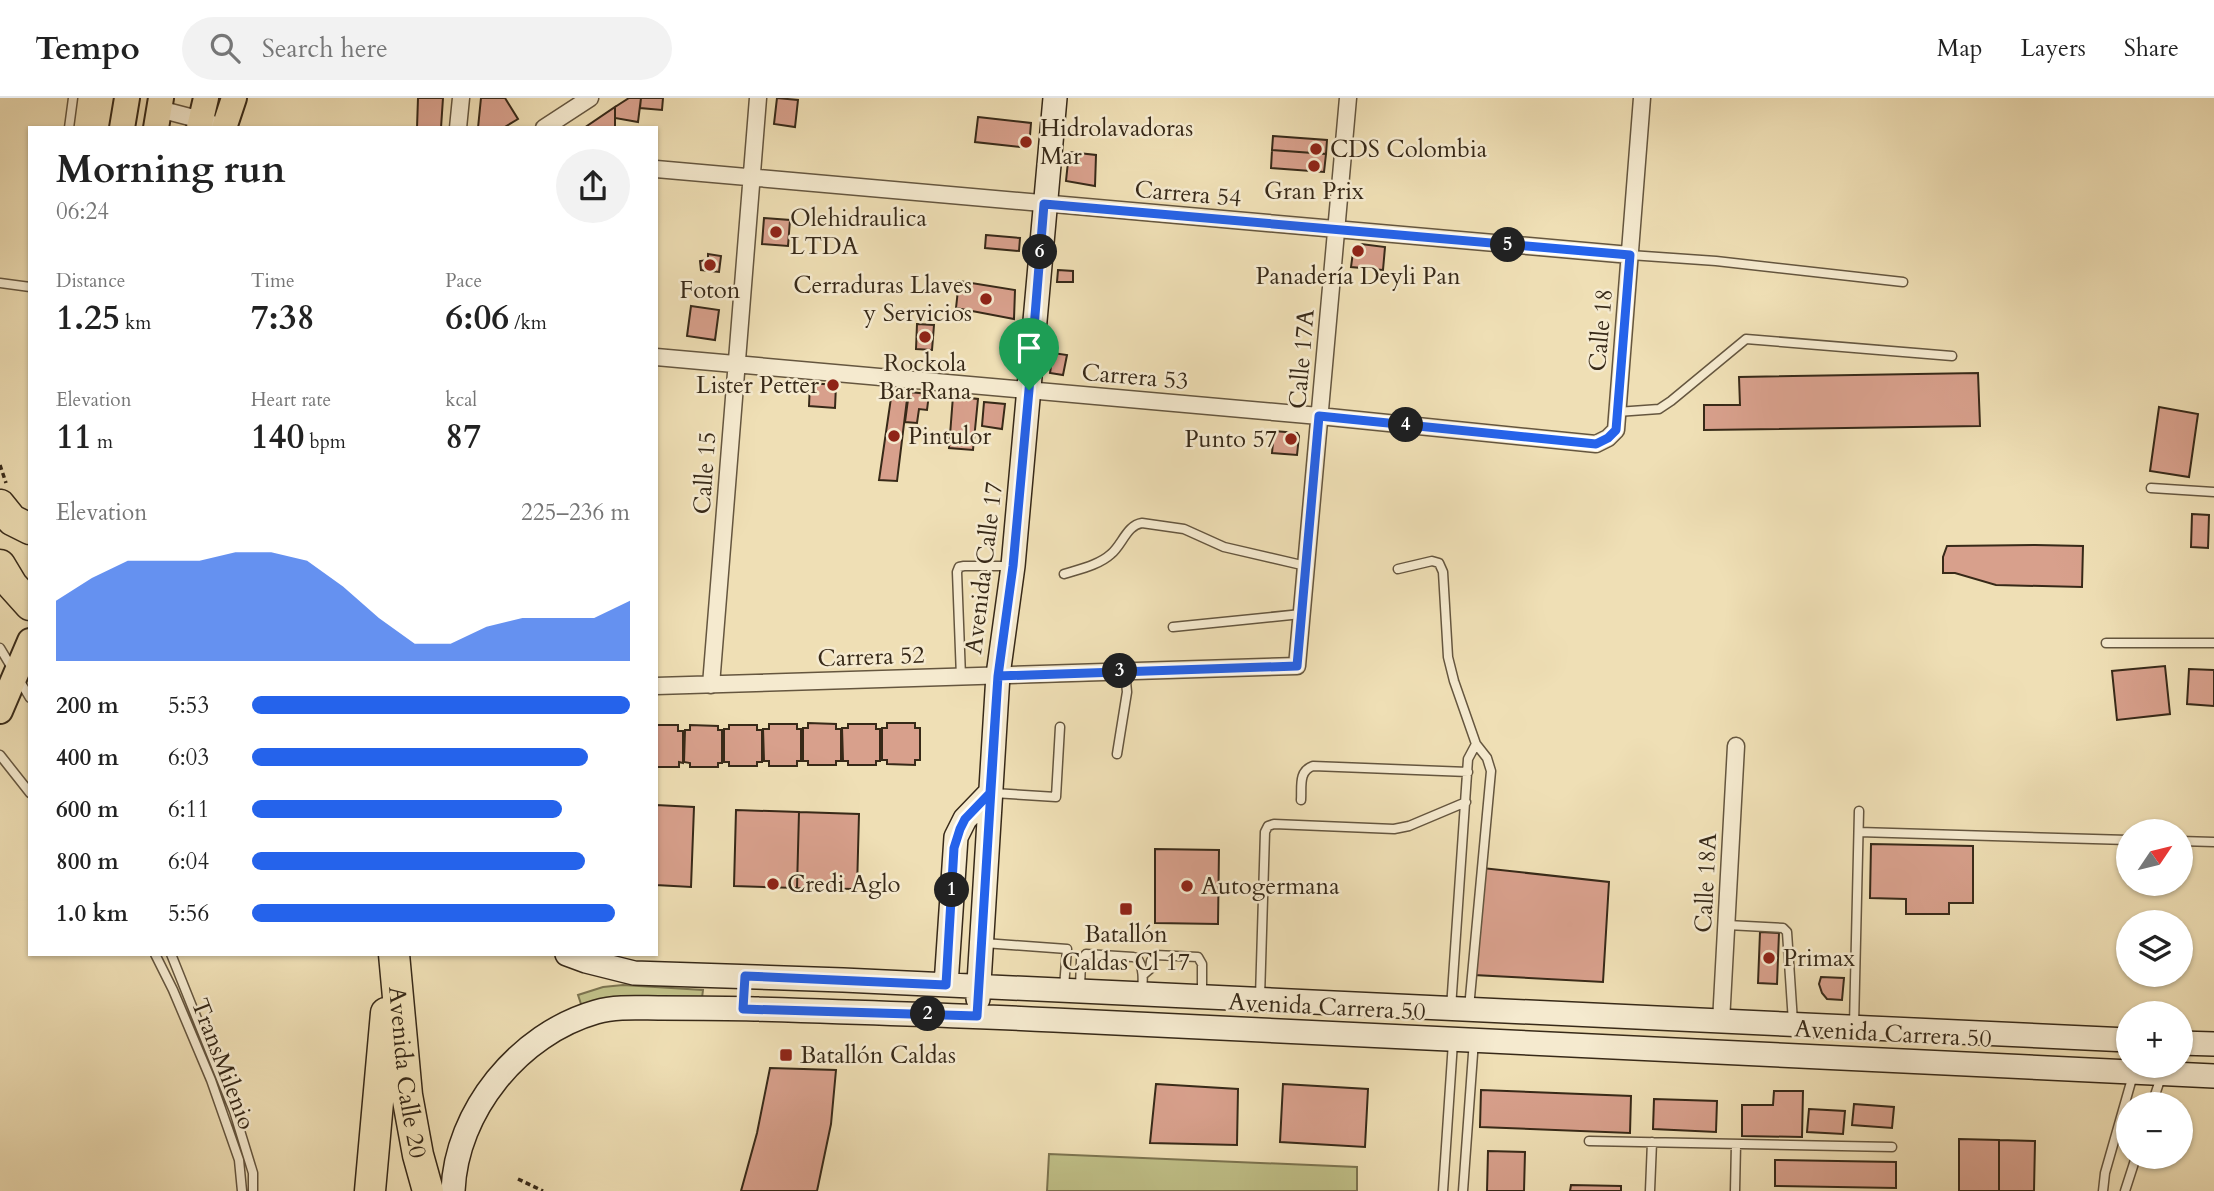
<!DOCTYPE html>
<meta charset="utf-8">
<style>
:root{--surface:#fff;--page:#f2f2f2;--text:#222;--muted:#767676;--line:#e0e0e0;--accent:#2563eb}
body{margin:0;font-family:Cardo,serif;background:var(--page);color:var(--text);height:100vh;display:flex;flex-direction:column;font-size:26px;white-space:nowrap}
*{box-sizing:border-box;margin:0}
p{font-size:23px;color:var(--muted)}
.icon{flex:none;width:38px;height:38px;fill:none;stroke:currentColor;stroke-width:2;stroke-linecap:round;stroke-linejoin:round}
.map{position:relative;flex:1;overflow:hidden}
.side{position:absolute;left:28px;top:28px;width:630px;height:830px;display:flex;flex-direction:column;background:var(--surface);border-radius:0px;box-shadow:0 2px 5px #0004}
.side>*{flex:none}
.needle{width:46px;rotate:55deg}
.buttons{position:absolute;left:2116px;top:721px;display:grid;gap:14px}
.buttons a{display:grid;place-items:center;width:77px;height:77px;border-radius:50%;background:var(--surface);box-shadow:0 2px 5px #0004;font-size:35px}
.pin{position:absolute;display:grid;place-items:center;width:60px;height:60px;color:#fff;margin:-72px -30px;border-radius:50% 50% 50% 0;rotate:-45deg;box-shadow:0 0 7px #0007}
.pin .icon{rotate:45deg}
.km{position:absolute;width:35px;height:35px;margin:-18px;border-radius:50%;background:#222;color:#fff;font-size:19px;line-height:35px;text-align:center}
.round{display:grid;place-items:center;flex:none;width:74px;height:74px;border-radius:37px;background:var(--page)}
.overview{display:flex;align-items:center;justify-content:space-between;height:119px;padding:0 28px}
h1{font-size:38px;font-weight:700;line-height:52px}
.metrics{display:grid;grid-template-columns:repeat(3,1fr);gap:10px;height:119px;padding:7px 28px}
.metrics div{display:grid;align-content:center}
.metrics b{font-size:35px;font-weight:700}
.metrics small{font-size:19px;font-weight:400}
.metrics p{font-size:19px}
.chart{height:196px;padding:14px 28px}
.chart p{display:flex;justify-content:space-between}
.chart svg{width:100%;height:126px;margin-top:7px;fill:var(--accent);opacity:.7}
ul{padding:0 28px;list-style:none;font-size:23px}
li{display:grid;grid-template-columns:112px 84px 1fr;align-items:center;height:52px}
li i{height:18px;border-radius:9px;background:var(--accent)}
header{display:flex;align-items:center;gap:42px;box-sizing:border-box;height:98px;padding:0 35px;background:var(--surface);border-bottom:2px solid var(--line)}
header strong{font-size:33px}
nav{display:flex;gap:38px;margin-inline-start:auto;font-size:24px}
.search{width:490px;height:63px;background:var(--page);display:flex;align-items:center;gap:18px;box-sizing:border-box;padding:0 24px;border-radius:38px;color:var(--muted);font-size:26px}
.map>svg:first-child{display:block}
.green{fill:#c0c088;stroke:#7c7450;stroke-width:2}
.building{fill:#d8a08c;stroke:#372918;stroke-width:2}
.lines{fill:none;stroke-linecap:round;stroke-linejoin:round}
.lane-casing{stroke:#65563f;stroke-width:11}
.street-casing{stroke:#65563f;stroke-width:19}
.secondary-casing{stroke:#372918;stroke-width:26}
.primary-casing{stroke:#372918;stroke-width:28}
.highway-casing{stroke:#372918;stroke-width:33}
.path{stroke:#372918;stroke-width:3.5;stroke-dasharray:5 3.5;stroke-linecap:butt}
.lane{stroke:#f5eacf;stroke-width:8}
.street{stroke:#f5eacf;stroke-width:16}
.secondary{stroke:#f5eacf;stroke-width:23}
.primary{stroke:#efdfb5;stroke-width:24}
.highway{stroke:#efdfb5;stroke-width:30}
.route-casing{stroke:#fff;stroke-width:14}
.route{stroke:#2563eb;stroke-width:9}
.poi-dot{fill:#8f2418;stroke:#f5eacf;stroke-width:2.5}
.labels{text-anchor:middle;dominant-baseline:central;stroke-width:5;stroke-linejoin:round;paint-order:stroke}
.poi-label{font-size:24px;fill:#372918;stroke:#f5eacf;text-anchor:start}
.street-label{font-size:24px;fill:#372918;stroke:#f5eacf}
</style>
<header>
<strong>Tempo</strong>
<div class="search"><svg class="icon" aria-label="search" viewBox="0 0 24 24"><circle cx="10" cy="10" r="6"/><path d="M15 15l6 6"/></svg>Search here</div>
<nav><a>Map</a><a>Layers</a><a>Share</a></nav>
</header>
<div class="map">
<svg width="2214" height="1093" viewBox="0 0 2214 1093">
<rect width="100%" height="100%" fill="#efdfb5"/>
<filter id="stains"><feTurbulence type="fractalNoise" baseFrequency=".00286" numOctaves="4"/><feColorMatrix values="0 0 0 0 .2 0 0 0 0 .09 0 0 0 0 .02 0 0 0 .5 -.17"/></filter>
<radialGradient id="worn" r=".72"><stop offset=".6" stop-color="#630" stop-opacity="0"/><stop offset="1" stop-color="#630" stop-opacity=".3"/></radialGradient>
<path class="green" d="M623 887 703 892 702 900 582 909 578 897 603 889Z
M1049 1056 1357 1069V1093H1047Z"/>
<path class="building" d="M418 0H443L441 30H417Z
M481 0H505L518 21 503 30H478Z
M629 0H641L638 24 615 20V9Z
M641 0H663L662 12 640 10Z
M777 0 798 2 795 29 774 26Z
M615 9V30H584Z
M978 19 1031 25 1029 50 975 44Z
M1273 38 1327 42 1326 56 1272 52Z
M1272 52 1326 56 1324 74 1271 70Z
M1069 54 1096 57 1095 88 1066 83Z
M764 120 790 122 788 148 762 146Z
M986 137 1020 140 1019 153 985 150Z
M1361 146 1385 149 1383 172 1351 169 1353 154H1356V149Z
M708 156 721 158 719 174 701 172 700 163 708 162Z
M1058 172 1073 173V184H1057Z
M959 183 1015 192 1014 221 956 210Z
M691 208 719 212 715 242 687 238Z
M917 226 934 227 932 252 916 251Z
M1053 255 1067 257 1063 277 1050 275Z
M1978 275 1980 328 1704 332V307H1740L1739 279Z
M810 285 836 287 835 310 809 308Z
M892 293H908L897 383 879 382Z
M909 294 929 296 927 312 919 311 917 325 905 324Z
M953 298 978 301 973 352 949 350Z
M984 304 1005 306 1002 331 982 328Z
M2159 309 2198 316 2189 379 2150 373Z
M1274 333 1297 335 1299 338 1297 357 1272 355Z
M2192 416 2209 417 2208 450 2191 449Z
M2035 447 2083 448 2082 489 1996 487 1955 475H1943V459L1947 448Z
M2165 568 2170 616 2117 622 2112 573Z
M2189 571 2214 572V608L2187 606Z
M808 625 836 626V631H841V663H836V667H808V663H803V630H808Z
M887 625H915V630H920V662H915V667L887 666V662H882V630H887Z
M769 626H797V631H801V663H797V668H769V663H764L763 631H769Z
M848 626H876V631H880V663H876V667H848V663H843L842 630H848Z
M656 627H678V633H683V665L679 664V669H656Z
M690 627 718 628V632H722V665H718V669H690V665L684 664 685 632H690Z
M729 627H757V632H762V664H757V668H729V664H724V631H729Z
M656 707 694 709 691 789 656 787Z
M736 712 799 714 797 790 734 788Z
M799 714 859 716 857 791 797 790Z
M1871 746 1973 748V805H1949V816H1906V801L1870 800Z
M1155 751 1219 752 1218 826 1155 825Z
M1482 770 1609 784 1603 884 1474 877Z
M1760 834 1779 835 1777 886 1758 885Z
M1821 879 1844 880 1842 902 1827 901 1822 895 1819 886Z
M770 970 836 972 831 1026 817 1093H741L757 1035Z
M1156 986 1238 991 1237 1047 1150 1045Z
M1283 986 1368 991 1365 1049 1280 1044Z
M1481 992 1631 998 1630 1035 1480 1029Z
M1774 993H1803L1802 1039 1742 1038V1007H1773Z
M1654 1001 1717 1003 1716 1034 1653 1031Z
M1854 1006 1894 1009 1892 1030 1852 1027Z
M1809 1011 1845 1013 1843 1036 1807 1034Z
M1959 1041 1999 1042V1093H1959Z
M1999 1042 2035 1043 2034 1093H1999Z
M1488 1053 1525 1054 1524 1093H1487Z
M1775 1062 1896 1064V1090L1775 1088Z
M1571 1087 1621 1088V1093H1570Z"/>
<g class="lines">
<g class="lane-casing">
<path id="lane" d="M69 30 73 0
M1630 157 1716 163 1903 184
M0 185 30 189
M1617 314 1659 311 1671 303 1746 241 1952 258
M2151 390 2214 394
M1398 471 1432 463 1439 465 1443 474 1448 559 1454 583 1476 646 1487 660 1491 673 1469 910
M1064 476C1080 471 1099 467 1111 456 1122 447 1127 427 1142 425L1184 431 1224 449 1306 468
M1173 529 1301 516
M2106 545H2214
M0 550 30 600
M961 579 957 474 959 469 964 468H1010
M1117 656 1127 594 1125 573
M0 657 30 695
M993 695 1056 699 1060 629
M1301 702C1302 689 1298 673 1313 668L1468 674
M1859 734 2128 742
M2180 743 2214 744
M1727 827 1783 830 1787 834 1793 924
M984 845 1067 851 1064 889
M155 856 173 892 211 982 239 1062 242 1093
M171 856 234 1013 253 1075V1093
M1143 877 1150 871 1151 863 1155 857 1198 859 1202 866V895
M1080 890 1081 862 1086 856 1133 859 1137 860C1144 869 1143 883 1142 895
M1260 899 1265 734 1268 728 1274 726 1394 731 1409 728 1466 704
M743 910 745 881
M1451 910 1468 661 1476 646
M1854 927 1859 713
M2152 1006 2161 979
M1589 1043 1892 1049
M1443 1093 1453 944
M1463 1093 1474 942
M1650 1093 1652 1044
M1735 1093 1736 1046
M2103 1093 2105 1075 2133 977
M2125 1093 2136 1059"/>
</g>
<g class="street-casing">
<path id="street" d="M159 11 209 24
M458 30 461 0
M544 30 590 0
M656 71 1630 157
M656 259 1319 318 1596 346 1608 340 1616 332 1642 0
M711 587 758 0
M656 588 1297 568 1348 0
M1721 924 1736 648"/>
</g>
<g class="secondary-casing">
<path id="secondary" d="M567 856 586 863 634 875 843 882 2128 942
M946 887 956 739 965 721 990 695
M978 901 998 577 1013 468 1055 0
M2180 945 2214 946
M453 1093C456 1013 519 936 596 914 617 908 639 910 661 910 692 910 723 910 755 911 854 914 954 917 1054 922 1441 940 1828 957 2214 978"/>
</g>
<g class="primary-casing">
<path id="primary" d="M122 30 127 0
M156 30 161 0
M199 30 206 0
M224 30 234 0
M0 613 30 543"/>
</g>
<g class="highway-casing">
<g id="highway">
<path d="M0 407 12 422 30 431"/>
<path d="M0 467 12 487 30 507"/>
<path id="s1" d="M394 856 407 997 418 1057 428 1093"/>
<path d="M370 1093 386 915"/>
</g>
</g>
<path class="path" d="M0 367 6 385
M518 1081 543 1093"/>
<use href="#lane" class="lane"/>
<use href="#street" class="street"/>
<use href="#secondary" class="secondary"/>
<use href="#primary" class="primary"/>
<use href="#highway" class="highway"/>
</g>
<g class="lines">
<g class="route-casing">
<path id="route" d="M1029 292 1013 468 998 578 990 695 965 721 960 731 954 750 946 887 745 878 743 911 977 918 998 578 1297 568 1319 318 1596 346 1608 340 1616 332 1630 157 1044 106 1029 292"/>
</g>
<use href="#route" class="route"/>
</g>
<g class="poi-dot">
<circle cx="1026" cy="44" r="7"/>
<circle cx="1316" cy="51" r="7"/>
<circle cx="1314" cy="68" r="7"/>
<circle cx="776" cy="134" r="7"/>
<circle cx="1358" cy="153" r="7"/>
<circle cx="710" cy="167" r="7"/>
<circle cx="986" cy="201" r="7"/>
<circle cx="925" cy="239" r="7"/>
<circle cx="833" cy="287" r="7"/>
<circle cx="894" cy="338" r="7"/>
<circle cx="1291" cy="341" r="7"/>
<circle cx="773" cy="786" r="7"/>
<circle cx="1187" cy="788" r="7"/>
<rect x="1119" y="804" width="14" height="14" rx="3.5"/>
<circle cx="1769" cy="860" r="7"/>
<rect x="779" y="950" width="14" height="14" rx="3.5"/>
</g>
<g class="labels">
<g class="poi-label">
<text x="1040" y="30">Hidrolavadoras<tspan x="1040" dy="28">Mar</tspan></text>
<text x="1330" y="51">CDS Colombia</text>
<text x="1314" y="93" text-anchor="middle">Gran Prix</text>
<text x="790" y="120">Olehidraulica<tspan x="790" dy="28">LTDA</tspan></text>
<text x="1358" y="178" text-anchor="middle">Panadería Deyli Pan</text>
<text x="972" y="187" text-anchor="end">Cerraduras Llaves<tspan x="972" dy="28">y Servicios</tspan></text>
<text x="710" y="192" text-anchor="middle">Foton</text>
<text x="925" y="265" text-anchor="middle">Rockola<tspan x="925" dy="28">Bar Rana</tspan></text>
<text x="819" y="287" text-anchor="end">Lister Petter</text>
<text x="908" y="338">Pintulor</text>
<text x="1277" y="341" text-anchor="end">Punto 57</text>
<text x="787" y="786">Credi Aglo</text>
<text x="1201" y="788">Autogermana</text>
<text x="1126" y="836" text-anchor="middle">Batallón<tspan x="1126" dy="28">Caldas Cl 17</tspan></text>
<text x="1783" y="860">Primax</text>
<text x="800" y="957">Batallón Caldas</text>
</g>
<g class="street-label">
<text transform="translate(1188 96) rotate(5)">Carrera 54</text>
<text transform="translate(1601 232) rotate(-85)">Calle 18</text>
<text transform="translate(1302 261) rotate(-85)">Calle 17A</text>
<text transform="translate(1135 279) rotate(5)">Carrera 53</text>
<text transform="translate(705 375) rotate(-86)">Calle 15</text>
<text transform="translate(984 470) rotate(-83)">Avenida Calle 17</text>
<text transform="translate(871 559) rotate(-2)">Carrera 52</text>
<text transform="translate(1706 785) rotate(-87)">Calle 18A</text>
<text transform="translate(1327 909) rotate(3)">Avenida Carrera 50</text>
<text transform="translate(1893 936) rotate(3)">Avenida Carrera 50</text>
<text transform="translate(223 966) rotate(69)">TransMilenio</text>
<text stroke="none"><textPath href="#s1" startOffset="119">Avenida Calle 20</textPath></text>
</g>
</g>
<rect width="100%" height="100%" filter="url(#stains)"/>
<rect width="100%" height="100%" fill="url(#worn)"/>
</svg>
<div class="buttons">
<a><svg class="needle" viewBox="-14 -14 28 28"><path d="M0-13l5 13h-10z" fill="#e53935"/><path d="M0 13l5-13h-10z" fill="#767676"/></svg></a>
<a><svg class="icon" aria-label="layers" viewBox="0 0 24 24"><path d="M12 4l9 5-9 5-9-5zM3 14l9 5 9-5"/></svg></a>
<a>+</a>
<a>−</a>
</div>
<div class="pin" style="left:1029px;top:292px;background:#1e9e55"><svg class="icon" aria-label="arrive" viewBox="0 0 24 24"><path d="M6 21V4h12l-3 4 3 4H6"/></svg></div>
<b class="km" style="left:952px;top:792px">1</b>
<b class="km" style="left:928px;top:916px">2</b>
<b class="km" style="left:1120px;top:573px">3</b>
<b class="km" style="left:1406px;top:327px">4</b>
<b class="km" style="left:1508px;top:147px">5</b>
<b class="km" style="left:1040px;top:154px">6</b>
<section class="side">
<div class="overview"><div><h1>Morning run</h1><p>06:24</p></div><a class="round"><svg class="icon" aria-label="share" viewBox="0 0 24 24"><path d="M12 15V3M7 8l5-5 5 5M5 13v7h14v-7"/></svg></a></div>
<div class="metrics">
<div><p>Distance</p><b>1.25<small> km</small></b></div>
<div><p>Time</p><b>7:38</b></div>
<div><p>Pace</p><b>6:06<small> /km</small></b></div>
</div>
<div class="metrics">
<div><p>Elevation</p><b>11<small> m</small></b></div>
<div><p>Heart rate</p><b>140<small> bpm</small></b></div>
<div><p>kcal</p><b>87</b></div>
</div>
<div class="chart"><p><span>Elevation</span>225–236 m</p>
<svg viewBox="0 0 160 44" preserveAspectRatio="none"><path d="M0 44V23L10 15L20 9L30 9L40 9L50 6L60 6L70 9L80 18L90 29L100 38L110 38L120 32L130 29L140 29L150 29L160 23V44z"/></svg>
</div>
<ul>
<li><b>200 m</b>5:53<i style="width:100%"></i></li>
<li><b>400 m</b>6:03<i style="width:89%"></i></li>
<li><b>600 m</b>6:11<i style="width:82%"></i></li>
<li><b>800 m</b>6:04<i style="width:88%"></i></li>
<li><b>1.0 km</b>5:56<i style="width:96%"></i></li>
</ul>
</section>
</div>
